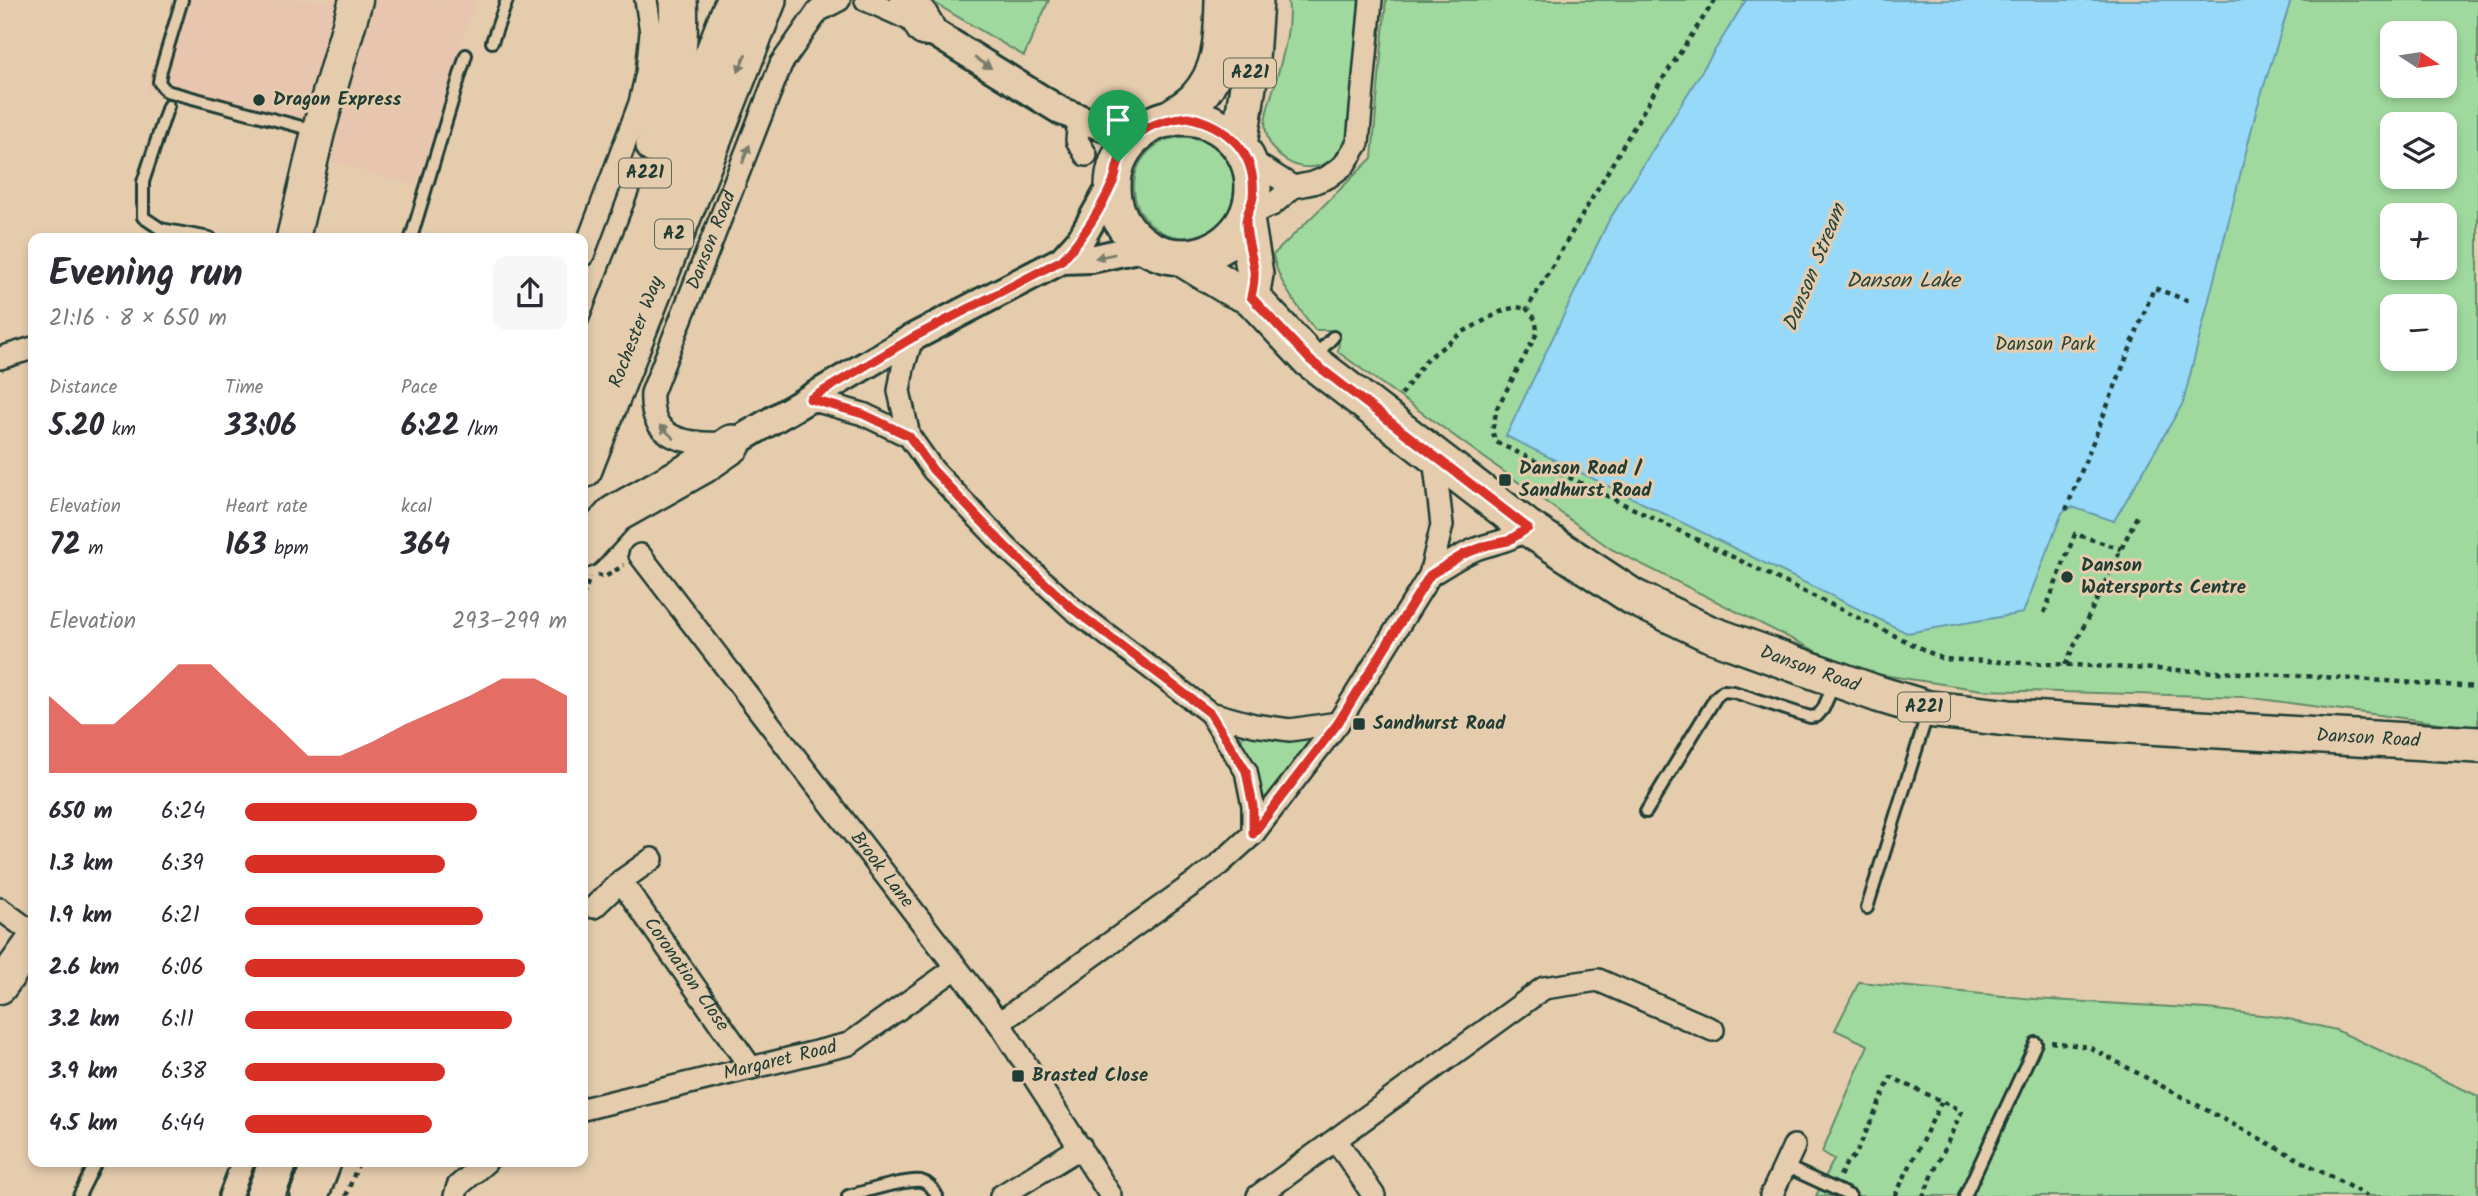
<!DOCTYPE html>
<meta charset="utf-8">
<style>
:root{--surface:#fff;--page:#f7f7f7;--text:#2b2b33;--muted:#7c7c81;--accent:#d93025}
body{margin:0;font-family:Kalam,sans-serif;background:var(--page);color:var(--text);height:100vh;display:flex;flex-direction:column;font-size:26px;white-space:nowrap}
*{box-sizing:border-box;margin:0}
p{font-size:23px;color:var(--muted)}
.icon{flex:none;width:38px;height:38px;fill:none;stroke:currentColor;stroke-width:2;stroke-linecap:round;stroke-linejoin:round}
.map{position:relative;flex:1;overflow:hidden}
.details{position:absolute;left:28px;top:233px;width:560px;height:934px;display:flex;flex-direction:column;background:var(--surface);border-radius:14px;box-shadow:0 4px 10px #0003}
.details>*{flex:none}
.needle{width:46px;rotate:102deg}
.fabs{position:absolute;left:2380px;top:21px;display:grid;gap:14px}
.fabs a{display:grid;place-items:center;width:77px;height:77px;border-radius:14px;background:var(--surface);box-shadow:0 4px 10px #0003;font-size:35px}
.pin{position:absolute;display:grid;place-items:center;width:60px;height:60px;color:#fff;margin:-72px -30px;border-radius:50% 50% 50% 0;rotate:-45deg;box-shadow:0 0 7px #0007}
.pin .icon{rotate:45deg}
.round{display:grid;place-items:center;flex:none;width:74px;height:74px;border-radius:14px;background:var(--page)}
.overview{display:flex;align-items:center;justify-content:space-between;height:119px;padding:0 21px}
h1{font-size:38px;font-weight:600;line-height:52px}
.stats{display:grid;grid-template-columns:repeat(3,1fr);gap:10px;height:119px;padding:7px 21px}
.stats div{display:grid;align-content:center}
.stats b{font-size:30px;font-weight:600}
.stats small{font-size:19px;font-weight:400}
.stats p{font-size:19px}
.chart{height:196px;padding:14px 21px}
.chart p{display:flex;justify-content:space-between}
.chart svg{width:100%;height:126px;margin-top:7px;fill:var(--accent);opacity:.7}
ul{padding:0 21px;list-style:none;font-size:23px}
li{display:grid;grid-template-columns:112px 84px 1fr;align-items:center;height:52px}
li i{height:18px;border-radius:9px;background:var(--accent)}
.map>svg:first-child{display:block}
.built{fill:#e8c5ae}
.green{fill:#a0d99e;stroke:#608b69;stroke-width:2;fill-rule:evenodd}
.water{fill:#97d9f9;stroke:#679baa;stroke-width:2}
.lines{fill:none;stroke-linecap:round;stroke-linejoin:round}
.service-casing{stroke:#1f3d34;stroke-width:16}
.minor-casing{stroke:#1f3d34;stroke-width:26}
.tertiary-casing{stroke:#1f3d34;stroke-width:32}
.secondary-casing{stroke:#1f3d34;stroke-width:37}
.primary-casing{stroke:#1f3d34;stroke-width:40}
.trunk-casing{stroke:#1f3d34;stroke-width:42}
.path{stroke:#1f3d34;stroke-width:4.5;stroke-dasharray:5 5;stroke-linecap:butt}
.service{stroke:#e5ccad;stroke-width:10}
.minor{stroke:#e5ccad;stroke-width:21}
.tertiary{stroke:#e5ccad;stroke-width:26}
.secondary{stroke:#e5ccad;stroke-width:32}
.primary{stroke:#e5ccad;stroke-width:35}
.trunk{stroke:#e5ccad;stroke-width:37}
.oneway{fill:#787d6a}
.route-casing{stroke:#fff;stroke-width:14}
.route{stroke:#d93025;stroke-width:9}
.poi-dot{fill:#1f3d34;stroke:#e5ccad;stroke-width:2.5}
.labels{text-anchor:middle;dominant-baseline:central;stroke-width:6;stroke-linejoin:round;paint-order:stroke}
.shield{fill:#e5ccad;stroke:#5a6858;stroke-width:2}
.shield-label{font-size:18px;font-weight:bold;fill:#1f3d34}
.poi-label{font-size:19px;font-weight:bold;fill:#1f3d34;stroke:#e5ccad;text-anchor:start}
.street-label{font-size:19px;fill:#1f3d34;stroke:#e5ccad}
.park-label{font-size:19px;fill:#254539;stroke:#e5ccad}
.water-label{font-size:21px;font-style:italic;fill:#25453e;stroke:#e5ccad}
</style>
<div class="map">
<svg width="2478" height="1196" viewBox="0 0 2478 1196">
<rect width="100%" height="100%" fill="#e5ccad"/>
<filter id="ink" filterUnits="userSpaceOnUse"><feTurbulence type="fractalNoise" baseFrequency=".0143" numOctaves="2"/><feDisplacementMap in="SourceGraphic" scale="14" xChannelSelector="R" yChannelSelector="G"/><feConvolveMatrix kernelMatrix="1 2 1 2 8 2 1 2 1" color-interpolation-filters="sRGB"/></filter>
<g filter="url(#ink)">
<path class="built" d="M173 0H475L416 186 332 162 337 143 146 90Z"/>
<path class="green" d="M934 0H1049L1024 56 933 2Z
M1288 0H1361L1350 135C1345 147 1336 161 1322 165 1309 169 1298 168 1287 161 1275 154 1268 144 1266 131 1263 117 1271 98 1275 84 1282 58 1292 28 1288 0Z
M1386 0H2478V728L2245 697 1982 690 1856 671 1611 549 1338 352 1339 339 1329 330H1315C1297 305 1279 285 1273 255L1372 158ZM2392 33H2445V86H2392ZM2392 124H2445V177H2392ZM2392 215H2445V268H2392ZM2392 306H2445V359H2392Z
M1134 187a50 50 0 1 1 100 0a50 50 0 1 1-100 0Z
M1244 734 1315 737 1266 804 1258 779 1252 763 1241 749 1240 740Z
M1859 982 2034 999 2207 1009 2279 1017 2336 1030 2478 1096V1196H1816L1834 1159 1822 1152 1868 1045 1835 1030Z"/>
<path class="water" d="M1746 0H2291L2257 108 2183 403 2114 521 2072 507 2062 513 2023 613 1907 633 1506 436 1608 222Z"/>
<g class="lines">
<g class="service-casing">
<path id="service" d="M182 0 161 70 159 82 166 91 317 131
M492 42 507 0
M168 106 143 182V217L161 229 210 238
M411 238 466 55
M1315 356 1333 337
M1646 812 1716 697 1723 691 1734 692 1810 717 1817 716 1823 709 1835 682
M1867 908 1927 715
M1785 1166 1850 1196
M79 1196 96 1162
M848 1196C864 1192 905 1179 921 1181 929 1183 934 1190 937 1196
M1965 1196 2036 1043"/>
</g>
<g class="minor-casing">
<g id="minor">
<path d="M866 0 922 25"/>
<path d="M1079 120 1077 140 1086 155"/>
<path d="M1247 158 1293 187"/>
<path d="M1249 214 1272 205 1293 187 1313 183 1328 177 1344 165 1358 143 1371 0"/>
<path d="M583 255 640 103 647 73 651 32 646 0"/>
<path d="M912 338 903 368 899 391 909 436 933 470 1007 548 1073 609 1210 713 1246 771 1253 806V834"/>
<path d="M0 358 33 348"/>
<path d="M810 399 863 414 909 436"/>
<path id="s1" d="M730 444C691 443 649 444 652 393L781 64 818 11 839 0"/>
<path id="s2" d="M640 555 999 1023 1111 1196"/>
<path d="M1430 575C1445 566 1459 556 1476 549 1497 541 1507 543 1528 528"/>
<path d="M1210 713 1254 725 1290 730 1338 723"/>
<path id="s3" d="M621 881 751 1068"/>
<path d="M594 907 621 881 652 859"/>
<path d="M0 909 33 933"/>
<path d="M999 1023 1215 868 1253 834 1338 723 1430 575 1442 525 1434 457"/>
<path id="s4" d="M583 1109 849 1044 956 968"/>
<path d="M1336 1140 1374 1196"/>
<path d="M230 1196 243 1162"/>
<path d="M455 1196 458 1186 486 1162"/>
<path d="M1001 1196 1081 1147"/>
<path d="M1258 1196 1544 988 1598 980 1713 1030"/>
<path d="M1771 1196 1794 1146"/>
</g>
</g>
<g class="tertiary-casing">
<path id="tertiary" d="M925 27 1061 111 1105 128 1138 134
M1062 260 1091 259 1146 247
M732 444 912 338 1062 260 1081 239 1114 181"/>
</g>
<g class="secondary-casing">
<path id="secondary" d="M293 238 318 132 356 0
M0 987 33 941"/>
</g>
<g class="primary-casing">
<g id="primary">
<circle cx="1183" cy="187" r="70"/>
<path d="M1169 119C1177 113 1188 107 1196 99 1223 70 1222 37 1223 0"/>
<path d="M1239 145 1250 73 1255 0"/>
<path d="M1246 219 1255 274 1251 297"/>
<path id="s5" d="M1180 257 1229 287 1251 297 1310 360 1528 528 1633 597 1708 633 1878 694 1928 709 2009 718 2478 745"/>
</g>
</g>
<g class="trunk-casing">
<g id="trunk">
<path d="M909 0 925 27"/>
<path d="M655 145C672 99 681 49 678 0"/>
<path d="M583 391 735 0"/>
<path id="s6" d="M583 469 767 0"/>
<path d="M583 549 615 514 702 465 732 444"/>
<path d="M265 1196 278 1162"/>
<path d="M309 1196 322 1162"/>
</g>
</g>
<path class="path" d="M1715 0 1658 86 1527 309 1536 320 1537 333 1497 408 1492 431 1496 442 1943 659 2324 677 2478 687
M1401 395 1427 359 1463 332 1504 310 1517 307 1527 309
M2066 510 2154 288 2189 301
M597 575 605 577 624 565
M583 596 590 577
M2044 613 2075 534 2121 549
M2065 665 2139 512
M2051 1042 2089 1047 2367 1196
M1840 1176 1846 1164 1856 1154 1891 1077 1960 1110 1961 1113 1923 1196
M346 1196 359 1162
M1895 1196 1942 1101"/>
<use href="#service" class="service"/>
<use href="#minor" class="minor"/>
<use href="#tertiary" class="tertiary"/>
<use href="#secondary" class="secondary"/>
<use href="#primary" class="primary"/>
<use href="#trunk" class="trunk"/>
</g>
<defs><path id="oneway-solid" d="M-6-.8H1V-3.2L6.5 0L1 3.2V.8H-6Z" transform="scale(1.75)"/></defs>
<g class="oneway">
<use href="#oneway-solid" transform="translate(742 63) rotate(112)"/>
<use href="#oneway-solid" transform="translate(983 63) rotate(32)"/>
<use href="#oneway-solid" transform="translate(746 154) rotate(-69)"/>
<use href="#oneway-solid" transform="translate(1105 256) rotate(168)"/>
<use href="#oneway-solid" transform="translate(667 432) rotate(-137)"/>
</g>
</g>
<g class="lines" filter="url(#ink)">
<g class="route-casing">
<path id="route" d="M1188 117C1228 126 1257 153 1253 197 1252 205 1246 214 1246 222 1246 238 1252 254 1254 270 1255 279 1253 288 1251 297L1310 360 1528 528 1508 541 1488 545 1464 554 1430 575 1338 723 1253 834V806L1246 771 1210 713 1073 609 1007 548 933 470 909 436 863 414 810 399 912 338 1062 260C1083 237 1100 211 1113 182 1116 176 1116 168 1119 161 1131 130 1157 120 1188 117Z"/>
</g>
<use href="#route" class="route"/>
</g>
<g class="poi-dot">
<circle cx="259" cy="100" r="7"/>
<rect x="1498" y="473" width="14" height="14" rx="3.5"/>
<circle cx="2067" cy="577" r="7"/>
<rect x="1352" y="717" width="14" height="14" rx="3.5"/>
<rect x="1011" y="1069" width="14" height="14" rx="3.5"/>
</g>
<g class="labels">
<g class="shield">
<rect x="1224" y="58.5" width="52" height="29" rx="5"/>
<rect x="619" y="158.5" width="52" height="29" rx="5"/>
<rect x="655" y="219.5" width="38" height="29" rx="5"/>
<rect x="1898" y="692.5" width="52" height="29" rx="5"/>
</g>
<g class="shield-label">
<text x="1250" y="73">A221</text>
<text x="645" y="173">A221</text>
<text x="674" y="234">A2</text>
<text x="1924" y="707">A221</text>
</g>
<g class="poi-label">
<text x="273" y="100">Dragon Express</text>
<text x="1519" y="469">Danson Road /<tspan x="1519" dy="22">Sandhurst Road</tspan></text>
<text x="2081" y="566">Danson<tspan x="2081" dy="22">Watersports Centre</tspan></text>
<text x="1373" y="724">Sandhurst Road</text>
<text x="1032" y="1076">Brasted Close</text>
</g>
<g class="street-label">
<text stroke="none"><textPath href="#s1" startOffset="273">Danson Road</textPath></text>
<text stroke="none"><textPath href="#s6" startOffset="147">Rochester Way</textPath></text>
<text stroke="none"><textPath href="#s5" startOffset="760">Danson Road</textPath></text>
<text stroke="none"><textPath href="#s5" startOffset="1326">Danson Road</textPath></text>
<text stroke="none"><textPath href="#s2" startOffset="397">Brook Lane</textPath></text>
<text stroke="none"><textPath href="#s3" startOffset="114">Coronation Close</textPath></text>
<text stroke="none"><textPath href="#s4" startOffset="203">Margaret Road</textPath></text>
</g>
<g class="park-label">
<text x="2045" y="345">Danson Park</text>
</g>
<g class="water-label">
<text transform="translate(1815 268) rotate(-68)">Danson Stream</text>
<text x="1903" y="281">Danson Lake</text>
</g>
</g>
</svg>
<div class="fabs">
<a><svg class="needle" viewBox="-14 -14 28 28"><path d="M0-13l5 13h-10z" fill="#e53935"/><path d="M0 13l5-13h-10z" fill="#7c7c81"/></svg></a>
<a><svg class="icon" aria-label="layers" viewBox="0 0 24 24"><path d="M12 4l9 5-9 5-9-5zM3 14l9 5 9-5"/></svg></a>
<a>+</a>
<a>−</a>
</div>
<div class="pin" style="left:1118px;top:162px;background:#1e9e55"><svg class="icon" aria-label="arrive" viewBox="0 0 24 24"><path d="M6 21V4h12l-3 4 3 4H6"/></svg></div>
<section class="details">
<div class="overview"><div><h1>Evening run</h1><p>21:16 · 8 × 650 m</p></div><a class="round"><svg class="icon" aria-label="share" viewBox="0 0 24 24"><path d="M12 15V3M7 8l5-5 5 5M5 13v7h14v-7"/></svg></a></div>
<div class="stats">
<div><p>Distance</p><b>5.20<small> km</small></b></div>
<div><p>Time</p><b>33:06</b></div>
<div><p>Pace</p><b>6:22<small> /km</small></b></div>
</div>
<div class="stats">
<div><p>Elevation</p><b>72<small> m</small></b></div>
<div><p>Heart rate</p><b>163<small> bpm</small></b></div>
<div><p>kcal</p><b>364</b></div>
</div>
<div class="chart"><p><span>Elevation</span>293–299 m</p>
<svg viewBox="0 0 160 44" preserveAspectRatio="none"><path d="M0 44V17L10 27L20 27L30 17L40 6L50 6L60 17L70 27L80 38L90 38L100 33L110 27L120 22L130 17L140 11L150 11L160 17V44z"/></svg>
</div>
<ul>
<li><b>650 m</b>6:24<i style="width:72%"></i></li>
<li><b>1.3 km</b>6:39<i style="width:62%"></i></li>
<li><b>1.9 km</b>6:21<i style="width:74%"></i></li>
<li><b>2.6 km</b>6:06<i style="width:87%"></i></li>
<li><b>3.2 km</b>6:11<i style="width:83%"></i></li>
<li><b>3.9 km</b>6:38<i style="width:62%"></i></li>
<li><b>4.5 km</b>6:44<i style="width:58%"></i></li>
</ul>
</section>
</div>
